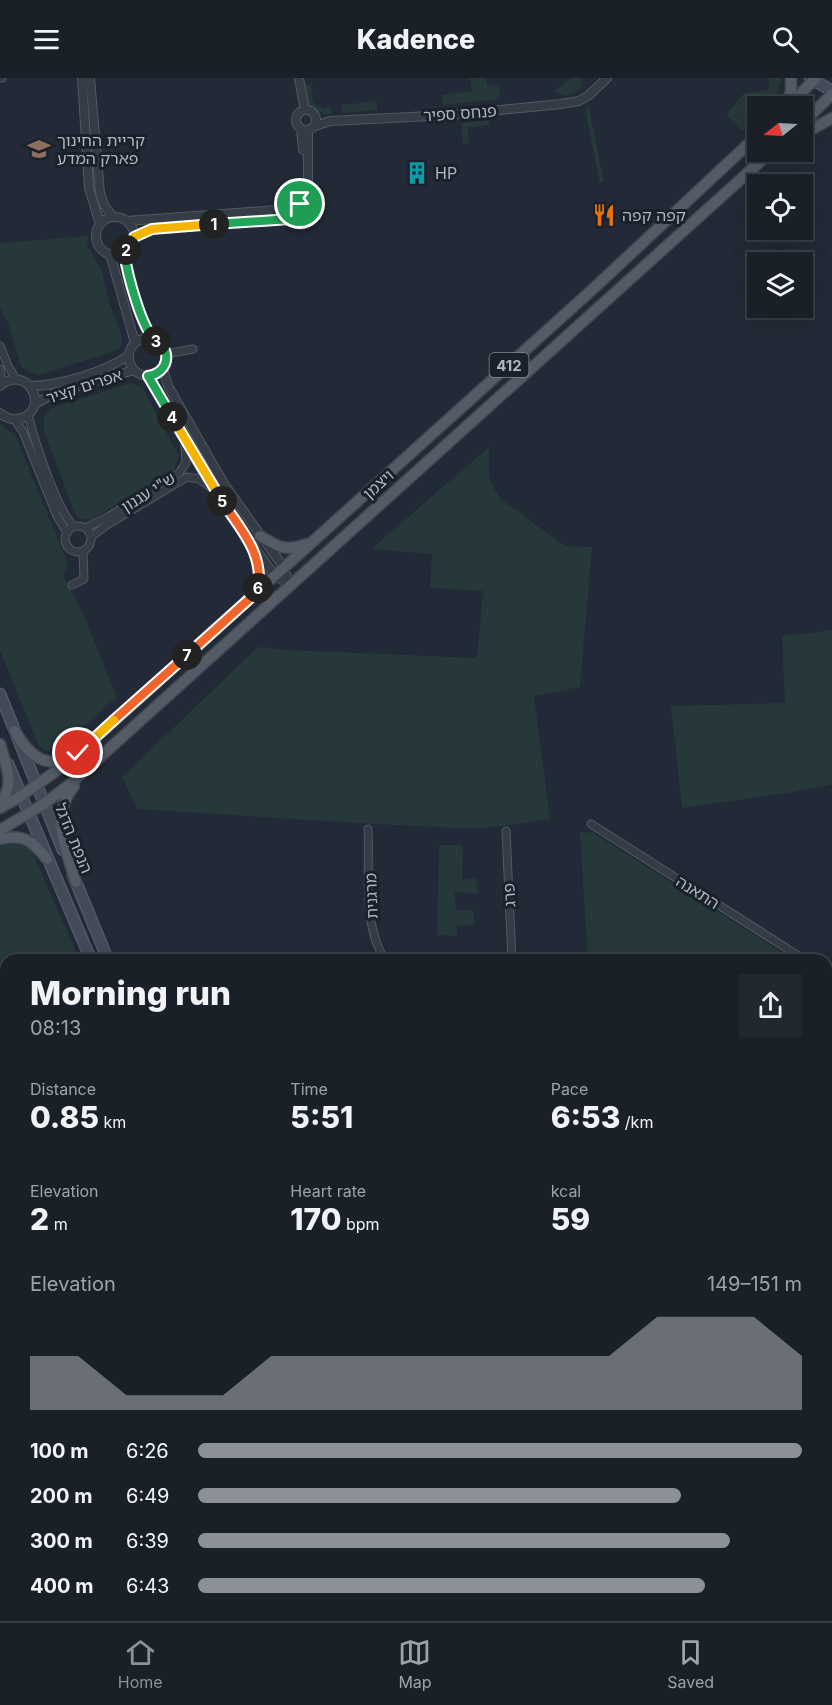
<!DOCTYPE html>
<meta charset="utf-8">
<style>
:root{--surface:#192028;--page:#222830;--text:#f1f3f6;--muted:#9fa3a8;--line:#373e45;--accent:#8c9099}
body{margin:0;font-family:Inter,"Noto Sans Hebrew",sans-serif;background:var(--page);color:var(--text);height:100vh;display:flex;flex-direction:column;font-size:22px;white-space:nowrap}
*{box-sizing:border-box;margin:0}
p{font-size:20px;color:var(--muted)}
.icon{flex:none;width:33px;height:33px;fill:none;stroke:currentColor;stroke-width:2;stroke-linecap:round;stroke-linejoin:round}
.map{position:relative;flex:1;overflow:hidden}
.side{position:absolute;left:0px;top:876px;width:832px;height:668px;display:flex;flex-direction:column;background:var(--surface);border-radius:18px 18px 0 0;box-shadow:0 6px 24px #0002,0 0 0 2px var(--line)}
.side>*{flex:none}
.needle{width:39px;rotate:252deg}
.controls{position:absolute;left:747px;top:18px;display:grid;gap:12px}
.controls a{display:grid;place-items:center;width:66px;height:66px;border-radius:0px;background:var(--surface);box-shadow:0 6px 24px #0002,0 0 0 2px var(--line);font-size:30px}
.pin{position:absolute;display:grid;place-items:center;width:51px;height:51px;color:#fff;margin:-26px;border:3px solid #fff;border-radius:50%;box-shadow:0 2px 6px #0007}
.km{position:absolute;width:30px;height:30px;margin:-15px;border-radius:50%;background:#222;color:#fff;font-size:16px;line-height:30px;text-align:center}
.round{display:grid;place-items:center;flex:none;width:63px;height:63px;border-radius:0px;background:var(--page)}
.headline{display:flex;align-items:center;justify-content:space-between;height:102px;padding:0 30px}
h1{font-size:33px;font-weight:800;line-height:45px}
.stats{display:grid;grid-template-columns:repeat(3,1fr);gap:9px;height:102px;padding:6px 30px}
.stats div{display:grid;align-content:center}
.stats b{font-size:30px;font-weight:800}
.stats small{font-size:16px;font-weight:400}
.stats p{font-size:16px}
.chart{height:168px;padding:12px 30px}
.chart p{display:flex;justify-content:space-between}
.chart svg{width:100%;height:108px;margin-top:6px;fill:var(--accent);opacity:.7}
ul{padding:0 30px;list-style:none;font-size:20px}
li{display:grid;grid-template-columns:96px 72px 1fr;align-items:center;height:45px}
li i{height:15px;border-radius:8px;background:var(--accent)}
header{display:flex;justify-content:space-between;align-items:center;height:78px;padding:0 30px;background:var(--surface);font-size:27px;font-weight:800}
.tab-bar{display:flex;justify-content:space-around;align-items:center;height:84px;border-top:2px solid var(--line);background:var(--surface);font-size:16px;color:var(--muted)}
.tab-bar a{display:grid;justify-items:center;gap:3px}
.tab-bar .active{color:var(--accent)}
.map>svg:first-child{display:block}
.green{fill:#263839}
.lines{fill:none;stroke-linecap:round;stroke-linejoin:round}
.minor-casing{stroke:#525964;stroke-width:9}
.tertiary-casing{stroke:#525964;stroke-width:10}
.secondary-casing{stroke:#525964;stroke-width:13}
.primary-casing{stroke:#3e4550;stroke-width:13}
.minor{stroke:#353c46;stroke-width:7}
.tertiary{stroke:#353c46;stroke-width:8}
.secondary{stroke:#434b59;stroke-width:10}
.primary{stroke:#535b66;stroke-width:10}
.split-1-casing{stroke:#fff;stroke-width:12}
.split-2-casing{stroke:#fff;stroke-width:12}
.split-3-casing{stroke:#fff;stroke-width:12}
.split-4-casing{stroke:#fff;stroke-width:12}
.split-5-casing{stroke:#fff;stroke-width:12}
.split-6-casing{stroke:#fff;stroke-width:12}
.split-7-casing{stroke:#fff;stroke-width:12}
.split-8-casing{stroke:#fff;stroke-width:12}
.split-9-casing{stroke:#fff;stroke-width:12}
.split-1{stroke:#22a559;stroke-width:8}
.split-2{stroke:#f5b400;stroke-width:8}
.split-3{stroke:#22a559;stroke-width:8}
.split-4{stroke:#22a559;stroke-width:8}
.split-5{stroke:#f5b400;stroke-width:8}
.split-6{stroke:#f0652b;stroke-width:8}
.split-7{stroke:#f0652b;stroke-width:8}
.split-8{stroke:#f0652b;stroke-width:8}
.split-9{stroke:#f5b400;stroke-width:8}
.labels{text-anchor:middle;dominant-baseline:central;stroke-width:6;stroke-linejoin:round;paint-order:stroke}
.shield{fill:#1a212b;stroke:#828995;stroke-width:1.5}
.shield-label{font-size:15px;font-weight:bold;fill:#afb6c3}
.street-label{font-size:16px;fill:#afb6c3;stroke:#1a212b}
.poi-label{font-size:16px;fill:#afb6c3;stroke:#1a212b;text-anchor:start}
</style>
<header><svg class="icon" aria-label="menu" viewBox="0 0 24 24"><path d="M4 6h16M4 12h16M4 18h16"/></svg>Kadence<svg class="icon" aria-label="search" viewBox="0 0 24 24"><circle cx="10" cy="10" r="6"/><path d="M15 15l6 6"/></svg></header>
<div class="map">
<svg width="832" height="1543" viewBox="0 0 832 1543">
<rect width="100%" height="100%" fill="#212a36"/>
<path class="green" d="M470 0H486L487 8 499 7 500 21 443 27 442 17 472 13Z
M571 0H582L583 7 576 14 565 18 554 13Z
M768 0H782L775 21 767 28H758L757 38 742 53 726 37 743 16 770 11Z
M311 6 313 24 317 28 321 27 322 30 331 29V36L322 37V34L314 35 307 27 305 7Z
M377 23V32L342 35V27Z
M589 29 604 104 600 105 585 30Z
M489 42V47L468 49 469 65 463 66 461 45Z
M88 158 87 167 102 194 109 224 122 259V266L118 272 39 297 29 294 21 288 8 245 0 230V165Z
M131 305 142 309 179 378 174 392 92 441C81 443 79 441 73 431L44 353V338L52 330Z
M0 346 15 357 68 486 64 498 85 540 117 619 88 645 46 674 39 668 0 572Z
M489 369V397L493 409 502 422 565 468 592 469 580 609 534 618 550 741 487 750H457L357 745 137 731 122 699 258 569 287 572 477 580 483 513 430 510 432 476 371 471Z
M832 552V706L787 715 682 730 671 628 785 625 782 557 801 556Z
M593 754 600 759 794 882H588L580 755Z
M15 765H21L30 770 80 882H6V1025L0 1027V768Z
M439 767H463L462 802 477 800 478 816 455 814 456 832H473L475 847 457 848V858L437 857Z
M832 1085V1369L827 1371 826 1098Z"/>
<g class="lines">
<g class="minor-casing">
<path id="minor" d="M0 0H2
M0 268 8 288 16 301
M166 276 193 271
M0 291 2 306
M28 337C35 364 56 430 74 449
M15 342 23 354 57 438 67 455
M65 461a13 13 0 1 1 26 0a13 13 0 1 1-26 0Z
M85 450 106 440 179 395 186 385 185 366
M91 459 107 447 187 399 199 401 212 410
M72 507 84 501 83 474
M591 746 805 882
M368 751C370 792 362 847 385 882
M506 753 512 882
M826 896 832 899
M0 1120 6 1129
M0 1140 5 1135 6 1130
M0 1148 6 1156
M0 1303 6 1311
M0 1386 6 1383"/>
</g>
<g class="tertiary-casing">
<path id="tertiary" d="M82 0 89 110 100 146
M90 0 100 115 104 127 113 139
M299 0 305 32
M296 42a10 10 0 1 1 20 0a10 10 0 1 1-20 0Z
M315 48 330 43 450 37 561 26 579 23 589 17 607 0
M301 51 303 72
M308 52V129
M290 136a11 11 0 1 1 22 0a11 11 0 1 1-22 0Z
M300 126 304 116V109
M96 158a19 19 0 1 1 38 0a19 19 0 1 1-38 0Z
M127 143 291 131
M134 159 152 151 291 141
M124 174C128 204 139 235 153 261
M110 176 135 265
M129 279a19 19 0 1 1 38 0a19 19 0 1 1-38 0Z
M163 291 168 308 224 406 284 490 289 506
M148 298 204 396 234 441 275 498 289 506
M0 308C26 285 51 329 22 340 14 343 6 340 0 335
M30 308C59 308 105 294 129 277
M35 326 55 315 134 292
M826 943 832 942
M826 957 832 956"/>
</g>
<g class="secondary-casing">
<path id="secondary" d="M810 0 832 13
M0 616 63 772
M8 686 91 882
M73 797 108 882
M0 1034 6 1032
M0 1044 6 1042
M0 1449 6 1456
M0 1471 6 1478
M54 1538 59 1543
M70 1538 74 1543"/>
</g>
<g class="primary-casing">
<path id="primary" d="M786 28 791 13V0
M788 28 816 0
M802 46 832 16
M802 57 832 40
M260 458C279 469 284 474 307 466
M253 468 260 495 257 514
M15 653C27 674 43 692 69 679
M74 708C50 737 66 772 76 804
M0 725C16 707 6 688 0 666
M0 730 21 718 66 686 593 211 758 57
M0 752 44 726 69 707 771 74
M0 761C24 755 32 763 47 781"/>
</g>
<use href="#minor" class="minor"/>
<use href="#tertiary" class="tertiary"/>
<use href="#secondary" class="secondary"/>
<use href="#primary" class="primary"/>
</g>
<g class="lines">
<g class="split-1-casing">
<path id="split-1" d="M214 146 291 141V131L300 126"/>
</g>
<g class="split-2-casing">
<path id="split-2" d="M126 172 132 165 134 159 152 151 214 146"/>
</g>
<g class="split-3-casing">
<path id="split-3" d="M126 172 124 174C127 194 141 251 156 263"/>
</g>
<g class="split-4-casing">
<path id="split-4" d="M156 263C173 273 168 295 148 298L172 339"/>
</g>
<g class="split-5-casing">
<path id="split-5" d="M172 339 222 423"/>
</g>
<g class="split-6-casing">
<path id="split-6" d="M222 423C240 451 264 475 258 510"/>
</g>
<g class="split-7-casing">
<path id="split-7" d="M187 577 257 514 258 510"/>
</g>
<g class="split-8-casing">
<path id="split-8" d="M114 642 187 577"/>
</g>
<g class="split-9-casing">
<path id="split-9" d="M78 675 114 642"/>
</g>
<use href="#split-1" class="split-1"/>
<use href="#split-2" class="split-2"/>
<use href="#split-3" class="split-3"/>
<use href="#split-4" class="split-4"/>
<use href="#split-5" class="split-5"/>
<use href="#split-6" class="split-6"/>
<use href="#split-7" class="split-7"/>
<use href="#split-8" class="split-8"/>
<use href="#split-9" class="split-9"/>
</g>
<defs>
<g id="school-bare" transform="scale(1.8)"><path d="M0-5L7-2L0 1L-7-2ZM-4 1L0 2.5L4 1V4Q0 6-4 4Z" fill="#8d6e63" stroke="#1a212b" stroke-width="2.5" paint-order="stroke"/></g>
<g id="building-bare" transform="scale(1.8)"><path d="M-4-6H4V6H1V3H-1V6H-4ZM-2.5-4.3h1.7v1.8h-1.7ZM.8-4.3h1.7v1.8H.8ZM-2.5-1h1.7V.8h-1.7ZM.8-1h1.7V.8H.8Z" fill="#0f9aa8" stroke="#1a212b" stroke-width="2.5" paint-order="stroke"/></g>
<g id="restaurant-bare" transform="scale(1.8)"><path d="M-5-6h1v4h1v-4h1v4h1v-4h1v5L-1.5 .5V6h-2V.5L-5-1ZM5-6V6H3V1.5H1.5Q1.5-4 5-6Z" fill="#e8710a" stroke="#1a212b" stroke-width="2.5" paint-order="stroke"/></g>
</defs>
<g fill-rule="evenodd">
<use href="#school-bare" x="39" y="71"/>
<use href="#building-bare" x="417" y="95"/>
<use href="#restaurant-bare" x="604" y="137"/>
</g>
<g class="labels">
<rect class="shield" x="489.5" y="275" width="39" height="24" rx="4.5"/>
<g class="shield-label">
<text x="509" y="287">412</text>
</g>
<g class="street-label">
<text transform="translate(460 35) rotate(-4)">פנחס ספיר</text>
<text transform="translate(84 308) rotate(-18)">אפרים קציר</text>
<text transform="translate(378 406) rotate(-42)">ויצמן</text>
<text transform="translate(148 414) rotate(-32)">ש"י עגנון</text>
<text transform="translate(74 760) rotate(68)">הנפת הדגל</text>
<text transform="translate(698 814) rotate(32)">התאנה</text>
<text transform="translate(509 817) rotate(-93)">פרג</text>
<text transform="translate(371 818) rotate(-92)">מרגנית</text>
</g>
<g class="poi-label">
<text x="57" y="62">קריית החינוך<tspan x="57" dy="18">פארק המדע</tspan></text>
<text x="435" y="95">HP</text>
<text x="622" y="137">קפה קפה</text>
</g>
</g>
</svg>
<div class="controls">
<a><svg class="needle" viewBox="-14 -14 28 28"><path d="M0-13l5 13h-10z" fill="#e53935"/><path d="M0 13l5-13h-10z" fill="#9fa3a8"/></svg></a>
<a><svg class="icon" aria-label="locate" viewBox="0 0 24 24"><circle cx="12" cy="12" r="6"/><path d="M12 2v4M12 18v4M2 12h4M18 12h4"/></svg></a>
<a><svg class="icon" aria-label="layers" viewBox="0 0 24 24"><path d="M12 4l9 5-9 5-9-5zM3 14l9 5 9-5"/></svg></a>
</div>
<div class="pin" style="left:300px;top:126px;background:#1e9e55"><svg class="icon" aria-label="arrive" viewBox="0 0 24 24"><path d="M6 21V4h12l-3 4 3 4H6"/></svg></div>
<div class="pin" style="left:78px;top:675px;background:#d93025"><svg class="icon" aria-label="check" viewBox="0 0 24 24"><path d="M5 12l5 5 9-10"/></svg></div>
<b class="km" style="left:214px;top:146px">1</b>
<b class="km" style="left:126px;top:172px">2</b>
<b class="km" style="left:156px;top:263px">3</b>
<b class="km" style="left:172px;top:339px">4</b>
<b class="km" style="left:222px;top:423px">5</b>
<b class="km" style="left:258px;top:510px">6</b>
<b class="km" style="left:187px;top:577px">7</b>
<section class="side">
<div class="headline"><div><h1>Morning run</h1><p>08:13</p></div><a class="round"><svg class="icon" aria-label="share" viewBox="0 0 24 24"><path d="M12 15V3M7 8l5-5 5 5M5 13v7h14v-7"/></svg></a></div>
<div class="stats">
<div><p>Distance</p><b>0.85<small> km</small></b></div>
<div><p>Time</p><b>5:51</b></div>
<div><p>Pace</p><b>6:53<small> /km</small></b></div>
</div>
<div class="stats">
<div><p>Elevation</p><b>2<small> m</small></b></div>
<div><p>Heart rate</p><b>170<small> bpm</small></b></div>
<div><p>kcal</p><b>59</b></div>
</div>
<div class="chart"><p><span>Elevation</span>149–151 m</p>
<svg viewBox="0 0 160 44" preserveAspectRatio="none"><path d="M0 44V22L10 22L20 38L30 38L40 38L50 22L60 22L70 22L80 22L90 22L100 22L110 22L120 22L130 6L140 6L150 6L160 22V44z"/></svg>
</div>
<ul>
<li><b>100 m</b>6:26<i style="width:100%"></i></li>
<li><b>200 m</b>6:49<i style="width:80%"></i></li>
<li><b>300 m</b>6:39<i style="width:88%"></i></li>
<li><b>400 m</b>6:43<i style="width:84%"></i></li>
</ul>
</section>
</div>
<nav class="tab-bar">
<a class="active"><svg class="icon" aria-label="home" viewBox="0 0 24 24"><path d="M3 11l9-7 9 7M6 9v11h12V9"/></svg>Home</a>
<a><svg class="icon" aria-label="map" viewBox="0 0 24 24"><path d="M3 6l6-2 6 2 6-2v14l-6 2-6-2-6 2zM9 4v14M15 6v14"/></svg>Map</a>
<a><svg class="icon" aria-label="saved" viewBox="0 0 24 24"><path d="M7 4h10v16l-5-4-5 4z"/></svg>Saved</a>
</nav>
